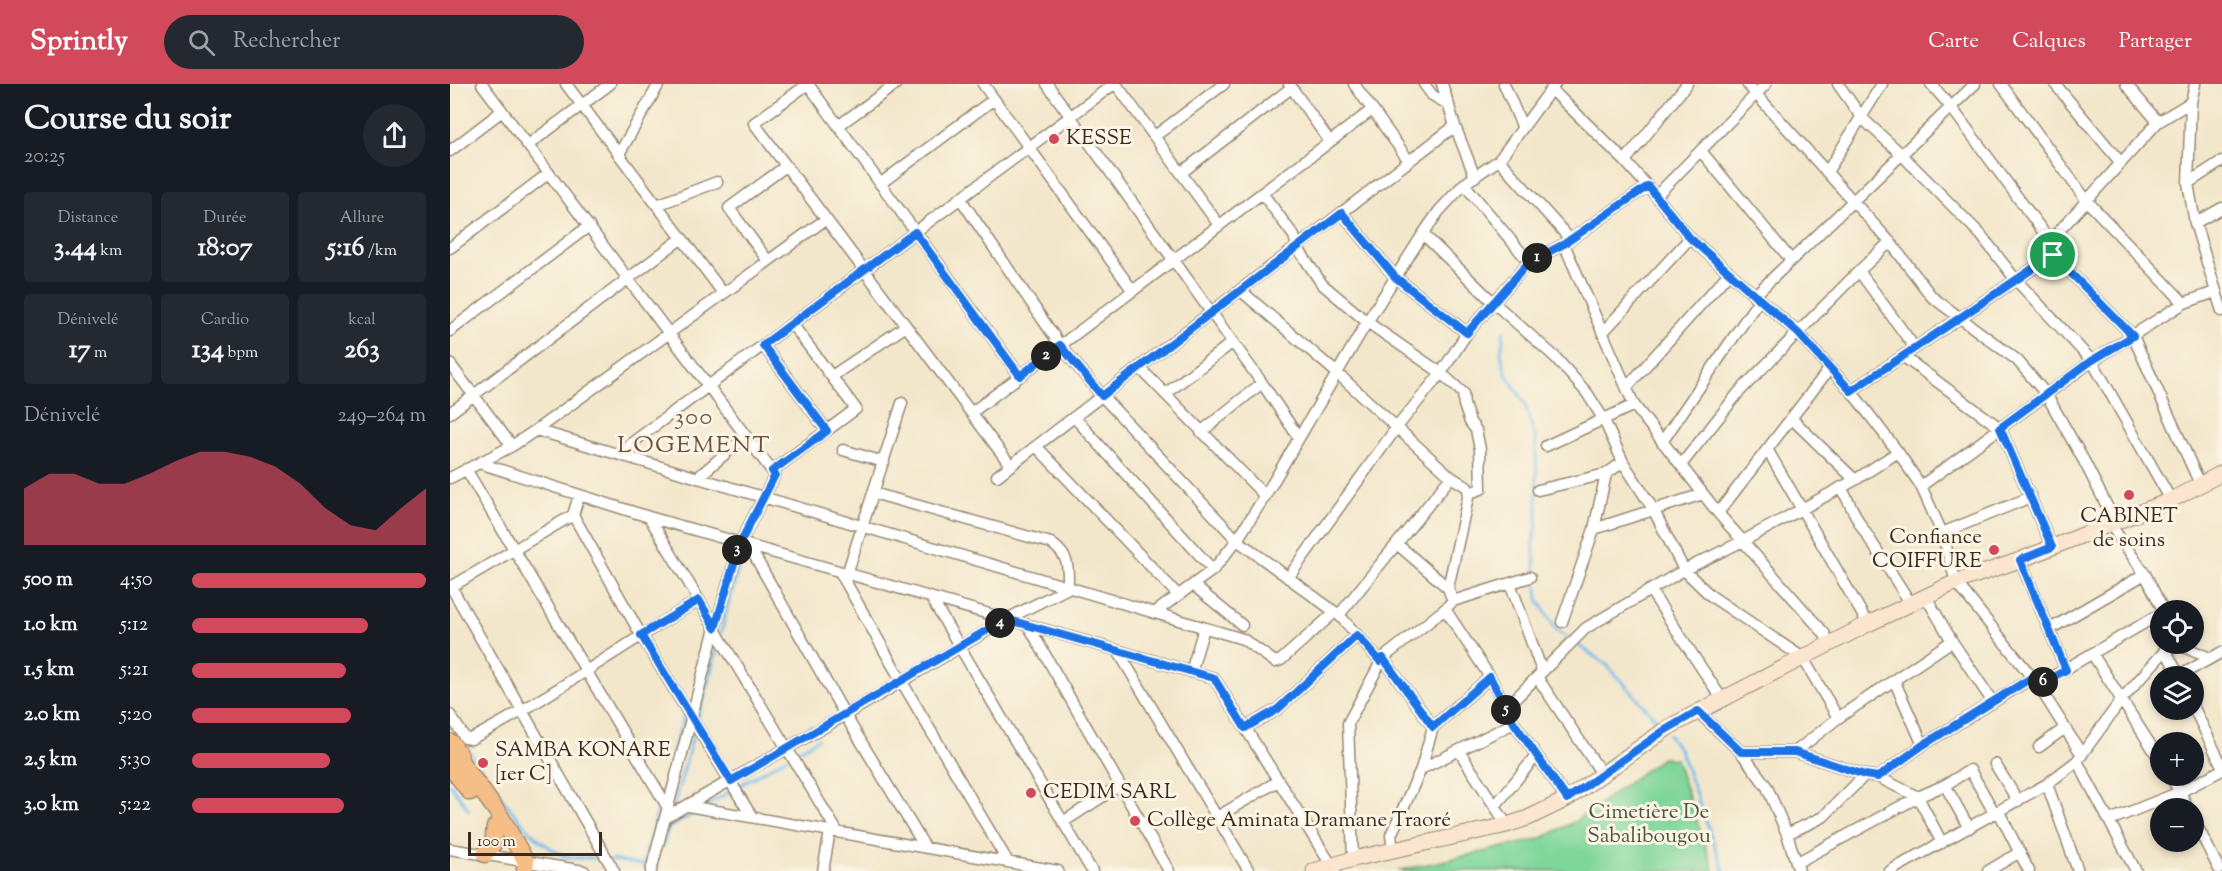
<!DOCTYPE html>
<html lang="fr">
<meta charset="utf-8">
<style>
:root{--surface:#171b24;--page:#242831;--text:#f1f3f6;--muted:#9ea1a6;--accent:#d1495b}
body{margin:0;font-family:"Sorts Mill Goudy",serif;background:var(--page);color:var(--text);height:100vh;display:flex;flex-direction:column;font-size:22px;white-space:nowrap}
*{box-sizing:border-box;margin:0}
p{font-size:20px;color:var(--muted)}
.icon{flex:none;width:33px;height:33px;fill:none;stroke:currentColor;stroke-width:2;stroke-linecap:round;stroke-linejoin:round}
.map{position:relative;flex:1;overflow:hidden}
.drawer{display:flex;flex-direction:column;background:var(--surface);width:450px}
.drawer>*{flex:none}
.controls{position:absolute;left:1700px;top:516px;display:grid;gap:12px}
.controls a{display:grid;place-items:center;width:54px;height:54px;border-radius:50%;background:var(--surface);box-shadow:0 3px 9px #0003;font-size:30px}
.scale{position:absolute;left:18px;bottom:15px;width:134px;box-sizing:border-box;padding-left:6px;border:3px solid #3b2a1e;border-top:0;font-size:16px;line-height:21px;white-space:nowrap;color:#3b2a1e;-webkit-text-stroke:4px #fcf5e5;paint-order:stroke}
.pin{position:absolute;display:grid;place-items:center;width:51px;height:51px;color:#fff;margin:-26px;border:3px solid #fff;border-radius:50%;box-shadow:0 2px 6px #0007}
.km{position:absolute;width:30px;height:30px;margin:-15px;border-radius:50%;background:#222;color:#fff;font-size:16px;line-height:30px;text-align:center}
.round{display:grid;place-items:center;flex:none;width:63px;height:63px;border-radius:32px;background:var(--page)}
.headline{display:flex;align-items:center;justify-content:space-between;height:102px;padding:0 24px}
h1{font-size:33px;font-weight:700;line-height:45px}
.figures{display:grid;grid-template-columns:repeat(3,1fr);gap:9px;height:102px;padding:6px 24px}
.figures div{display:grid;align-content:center;border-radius:6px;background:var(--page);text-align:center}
.figures b{font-size:26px;font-weight:700}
.figures small{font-size:16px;font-weight:400}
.figures p{font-size:16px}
.chart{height:168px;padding:12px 24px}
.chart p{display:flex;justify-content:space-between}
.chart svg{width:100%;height:108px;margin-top:6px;fill:var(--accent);opacity:.7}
ul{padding:0 24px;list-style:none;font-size:20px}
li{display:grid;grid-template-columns:96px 72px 1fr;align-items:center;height:45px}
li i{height:15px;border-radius:8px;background:var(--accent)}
header{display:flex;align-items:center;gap:36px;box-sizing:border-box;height:84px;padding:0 30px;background:var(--accent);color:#fff}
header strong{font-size:28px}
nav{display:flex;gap:33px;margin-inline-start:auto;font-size:21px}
.search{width:420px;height:54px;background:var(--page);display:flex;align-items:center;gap:15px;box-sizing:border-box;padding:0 21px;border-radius:33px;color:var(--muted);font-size:22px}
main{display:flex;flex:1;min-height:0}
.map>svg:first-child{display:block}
.green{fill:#7ed69a;stroke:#5c805c;stroke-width:1.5}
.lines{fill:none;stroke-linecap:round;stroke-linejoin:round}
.stream{stroke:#75bced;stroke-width:3}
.street-casing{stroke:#978874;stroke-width:13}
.secondary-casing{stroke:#978874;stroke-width:17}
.primary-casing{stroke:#978874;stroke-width:19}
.highway-casing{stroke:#978874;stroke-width:22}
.street{stroke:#fff;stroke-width:10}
.secondary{stroke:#fbe5cf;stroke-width:15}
.primary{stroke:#f6be87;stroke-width:16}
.highway{stroke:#f6be87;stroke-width:20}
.route-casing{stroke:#fff;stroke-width:12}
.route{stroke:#1a73e8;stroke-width:8}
.poi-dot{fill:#d1495b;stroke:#fcf5e5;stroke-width:2}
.labels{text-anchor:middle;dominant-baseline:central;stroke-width:6;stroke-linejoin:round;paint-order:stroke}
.poi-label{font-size:21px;fill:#3b2a1e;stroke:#fcf5e5;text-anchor:start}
.park-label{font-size:21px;fill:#4c553d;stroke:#fcf5e5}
.quarter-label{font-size:24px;letter-spacing:1.5px;fill:#70503f;stroke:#fcf5e5}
</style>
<header>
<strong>Sprintly</strong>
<div class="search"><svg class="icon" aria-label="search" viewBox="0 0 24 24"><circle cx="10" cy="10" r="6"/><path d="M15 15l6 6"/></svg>Rechercher</div>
<nav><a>Carte</a><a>Calques</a><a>Partager</a></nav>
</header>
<main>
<section class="drawer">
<div class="headline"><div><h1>Course du soir</h1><p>20:25</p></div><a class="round"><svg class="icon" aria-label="share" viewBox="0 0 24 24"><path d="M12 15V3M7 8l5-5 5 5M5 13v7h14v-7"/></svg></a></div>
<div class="figures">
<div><p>Distance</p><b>3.44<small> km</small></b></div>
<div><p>Durée</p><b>18:07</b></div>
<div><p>Allure</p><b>5:16<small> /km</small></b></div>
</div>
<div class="figures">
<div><p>Dénivelé</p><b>17<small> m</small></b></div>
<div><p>Cardio</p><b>134<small> bpm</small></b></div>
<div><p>kcal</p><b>263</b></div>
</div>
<div class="chart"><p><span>Dénivelé</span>249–264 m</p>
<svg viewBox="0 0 160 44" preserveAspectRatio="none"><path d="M0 44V21L10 15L20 15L30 19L40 19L50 15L60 10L70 6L80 6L90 8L100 12L110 19L120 29L130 36L140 38L150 29L160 21V44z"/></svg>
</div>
<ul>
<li><b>500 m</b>4:50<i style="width:100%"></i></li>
<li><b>1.0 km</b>5:12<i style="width:75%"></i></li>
<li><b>1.5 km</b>5:21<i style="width:66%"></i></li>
<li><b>2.0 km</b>5:20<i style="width:68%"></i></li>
<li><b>2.5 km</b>5:30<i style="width:59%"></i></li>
<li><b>3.0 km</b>5:22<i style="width:65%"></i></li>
</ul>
</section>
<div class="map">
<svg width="1772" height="787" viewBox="0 0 1772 787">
<rect width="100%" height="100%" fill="#fcf5e5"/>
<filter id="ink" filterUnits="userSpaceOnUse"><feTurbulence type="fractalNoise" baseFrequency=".0167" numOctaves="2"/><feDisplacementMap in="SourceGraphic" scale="12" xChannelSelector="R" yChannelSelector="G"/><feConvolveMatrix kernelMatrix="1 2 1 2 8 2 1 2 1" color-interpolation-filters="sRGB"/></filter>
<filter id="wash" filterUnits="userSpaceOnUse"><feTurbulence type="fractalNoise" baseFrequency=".008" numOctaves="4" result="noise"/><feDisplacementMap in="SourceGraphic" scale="24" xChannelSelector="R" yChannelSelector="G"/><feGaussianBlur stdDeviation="1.35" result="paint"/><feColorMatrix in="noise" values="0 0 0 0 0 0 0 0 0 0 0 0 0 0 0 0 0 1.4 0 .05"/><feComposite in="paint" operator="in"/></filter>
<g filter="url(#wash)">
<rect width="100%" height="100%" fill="#f3e7cb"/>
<path class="green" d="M1212 674 1226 675 1264 787H948L1090 755 1124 738Z"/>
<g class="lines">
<path class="stream" d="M1054 247 1051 269 1056 290 1074 318 1086 356 1087 402
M1087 409V441L1083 458 1088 515 1106 546 1157 581 1212 642
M271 548 292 472
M214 599 219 607
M247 638 269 558
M1218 650 1230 667 1274 787
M337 657 361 642
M13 658C40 694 72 754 115 772 126 776 141 773 152 774
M344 669 368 655
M1150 683 1208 637
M280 691 331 660
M0 700 19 726
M287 703 338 673
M213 708 234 630
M256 722 281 707
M223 725 245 644
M218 745 248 727
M213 763 221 734
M162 776 193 781 210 717"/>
</g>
</g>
<g filter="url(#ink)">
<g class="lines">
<g class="street-casing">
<path id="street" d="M32 0 325 391 290 459 265 544 201 787
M116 0 273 209
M358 0 304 39 561 382
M358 0 570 292
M533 0 683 207
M597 0 812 299 849 354
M666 0 769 141
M839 0 880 58
M904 0 959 77
M974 0 982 11 999 21
M992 0 1005 42 1025 93
M1054 0 1072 42
M1297 0 1440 158 1482 213 1567 276 1596 310 1634 377 1665 438
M1388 0 1412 34 1451 70 1531 151 1566 196 1642 277 1721 416
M1481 0 1501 23 1600 157 1603 171 1683 252 1750 400
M1551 0 1637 117 1734 219
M1605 0 1671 79
M1676 0 1708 38
M1745 0 1741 18 1738 99 1745 139 1772 227
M1102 6 1175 77 1206 112 1240 154 1348 249 1401 307 1448 368 1471 402 1492 449 1506 498 1588 601 1632 671
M388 42 446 0
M705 52 774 0
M78 61 160 0
M0 67 52 27
M1251 67 1341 176
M169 70 209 0
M1049 76 1120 155
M1175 77 1237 0
M1377 88 1432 0
M731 89 841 4
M1738 99 1772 77
M430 100 544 15
M1014 100 1079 178
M812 109 844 152 847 163 872 200 917 238 991 289 1013 309 1014 321 1020 338 1026 346 1030 365 1031 405 1019 409
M1206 112 1316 0
M510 114 610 261 652 312 787 456 889 531 930 577
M207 121 267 98
M892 129 945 193 1017 249
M1745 139 1772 124
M973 150 1044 219 1105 273 1137 309 1154 336 1173 378 1203 425 1234 486 1261 512 1353 574 1388 634
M1600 157 1708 38 1741 18
M1114 160 1184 321 1268 429 1374 549 1380 560
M0 164 99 89
M318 177 279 124 336 82
M1409 187 1465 264
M790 206 887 289 1001 393 1017 403 1019 409 998 504 1003 517 995 525 933 574 898 639 903 775
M1304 212 1525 0
M0 247 139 142
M1153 248 1240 154
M313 261 377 347
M1454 273 1550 344 1602 463
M0 280 62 362
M689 283 815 412
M382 292 456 242
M1177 303 1279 189
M1401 307 1603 171
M715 310 783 258
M0 329 232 154
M521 329 922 26
M624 333 763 486
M1341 334 1405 396
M86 346 793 555 825 578 831 576 885 528
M751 348 812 299
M1212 358 1309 216
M586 362 728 511
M1096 362 1184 321
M1317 365 1418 540
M393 366 434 378
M167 370 664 0
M29 379 199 433 764 594 885 787
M1231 381 1289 308 1409 187 1440 158
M16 385 218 724
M322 387 406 325 342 240
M547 392 1005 42
M0 394 62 362 86 346 376 135
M247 394 296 352
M1471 402 1642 277 1734 219 1765 208
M1391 403 1410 440 1461 520
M1088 406 1156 390 1173 378
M1268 429 1380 284
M123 431 191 551 302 733
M199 433 249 516 270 554 387 747
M1660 440 1695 490 1713 526
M1144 445 1253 410
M1492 449 1581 413
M947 460 998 504
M299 462 395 631 475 763
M1570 476 1616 586
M390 488 452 598 558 778
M397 490 452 319
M838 494 947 343 991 289 1017 249 1079 178 1114 160 1198 102
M1060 499 1092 587
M0 501 164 787
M743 501 792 541
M1 503 123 431 129 412
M1200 506 1272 615
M1476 513 1502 557 1542 617
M481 514 642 787
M1003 517 1080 493
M995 525 1040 593 1064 639 1117 715
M704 529 763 486 787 456 815 412 917 238 973 150 989 127 1014 100 1049 76 1105 0
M889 531 1001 393
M1112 538 1144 445 1156 390
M578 541 719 787
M1600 545 1695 490
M1727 560 1760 574
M1715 565 1729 592
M668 567 799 787
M1643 571 1710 676
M933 574 983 643
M741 588 754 544
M1729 592 1772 568
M1087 593 1152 690
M1444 596 1473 661
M1588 601 1710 530
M1743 622 1772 682
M1055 625 1136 544 1234 486 1293 457 1405 396 1448 368
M1248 628 1291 668H1345L1415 691 1428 693 1468 713 1492 759
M0 631 15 654 21 655C100 614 173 561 249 516
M795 644 828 625 907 551
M1589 663 1615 644
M1009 667 1057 741
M1291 668 1317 703 1337 750 1349 787
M1345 668 1388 634 1502 557
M1627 677 1686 787
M1545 680 1568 717
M971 685 1064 639
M1428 693 1473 661 1582 594
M1597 700 1628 787
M1495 701 1519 744
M238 722 608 787
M1045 722 1086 672
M1738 724 1730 708 1772 686
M1549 728 1579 787
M767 733 828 697
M215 734 395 631 557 535 618 504C618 482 620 473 601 459L423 409
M1743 734 1769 785
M1660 736 1730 708 1720 692
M613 738 669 702
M1337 750 1373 733 1415 691
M0 765 134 787
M943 767 941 751 971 685 983 643 1040 593
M1346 779 1468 713 1495 701 1520 686 1545 730
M373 787 380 747
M1440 787 1597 700 1627 677 1672 615 1721 560
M1538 787 1570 768"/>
</g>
<g class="secondary-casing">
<path id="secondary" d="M864 787 903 775 1057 741 1078 734 1117 715 1219 643 1418 540 1506 498 1570 476 1721 416 1772 389"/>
</g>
<g class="primary-casing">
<path id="primary" d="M0 663 51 733 76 778 75 785
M0 682 20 708
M35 770 43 760 45 743"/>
</g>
<g class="highway-casing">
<path id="highway" d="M0 660 8 672"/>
</g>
<use href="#street" class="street"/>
<use href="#secondary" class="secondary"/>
<use href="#primary" class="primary"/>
<use href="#highway" class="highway"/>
</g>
</g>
<g class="lines" filter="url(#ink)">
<g class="route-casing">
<path id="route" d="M1198 102 1240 154 1348 249 1401 307 1603 171 1683 252 1641 277 1550 344 1602 463 1570 476 1616 586 1588 601 1581 594 1473 661 1428 693 1415 691 1345 668H1291L1248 627 1212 648 1117 715 1064 639 1040 593 983 643 933 574 930 577 907 551 828 625 795 644 764 594 556 535 281 697 191 551 249 516 265 544 290 459 325 391 322 387 377 347 313 261 465 148 570 292 610 261 652 312 892 129 945 193 1017 249 1079 178 1114 160Z"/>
</g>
<use href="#route" class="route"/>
</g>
<g class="poi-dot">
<circle cx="604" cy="55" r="6"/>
<circle cx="1679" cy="411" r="6"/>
<circle cx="1544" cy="466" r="6"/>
<circle cx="33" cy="679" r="6"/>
<circle cx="581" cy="709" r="6"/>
<circle cx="685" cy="737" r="6"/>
</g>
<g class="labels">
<g class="poi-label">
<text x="616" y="55">KESSE</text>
<text x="1679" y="433" text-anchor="middle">CABINET<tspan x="1679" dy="24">de soins</tspan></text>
<text x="1532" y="454" text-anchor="end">Confiance<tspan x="1532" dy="24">COIFFURE</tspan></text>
<text x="45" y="667">SAMBA KONARE<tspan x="45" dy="24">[1er C]</tspan></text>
<text x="593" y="709">CEDIM SARL</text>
<text x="697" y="737">Collège Aminata Dramane Traoré</text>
</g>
<g class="park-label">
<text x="1199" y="729">Cimetière De<tspan x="1199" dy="24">Sabalibougou</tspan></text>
</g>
<g class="quarter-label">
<text x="244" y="334">300<tspan x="244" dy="28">LOGEMENT</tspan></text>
</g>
</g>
</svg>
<div class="controls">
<a><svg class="icon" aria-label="locate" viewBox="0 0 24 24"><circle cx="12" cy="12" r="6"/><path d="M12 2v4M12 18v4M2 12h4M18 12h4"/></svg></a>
<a><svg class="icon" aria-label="layers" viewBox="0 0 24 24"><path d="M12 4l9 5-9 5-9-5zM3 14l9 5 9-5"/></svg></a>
<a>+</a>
<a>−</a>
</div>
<div class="scale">100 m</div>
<div class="pin" style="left:1603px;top:171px;background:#1e9e55"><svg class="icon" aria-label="arrive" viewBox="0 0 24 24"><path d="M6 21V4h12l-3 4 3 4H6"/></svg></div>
<b class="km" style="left:1087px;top:174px">1</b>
<b class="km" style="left:596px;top:272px">2</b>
<b class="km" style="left:287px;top:466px">3</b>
<b class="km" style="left:550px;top:539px">4</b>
<b class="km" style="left:1056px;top:626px">5</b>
<b class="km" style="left:1593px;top:598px">6</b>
</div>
</main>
